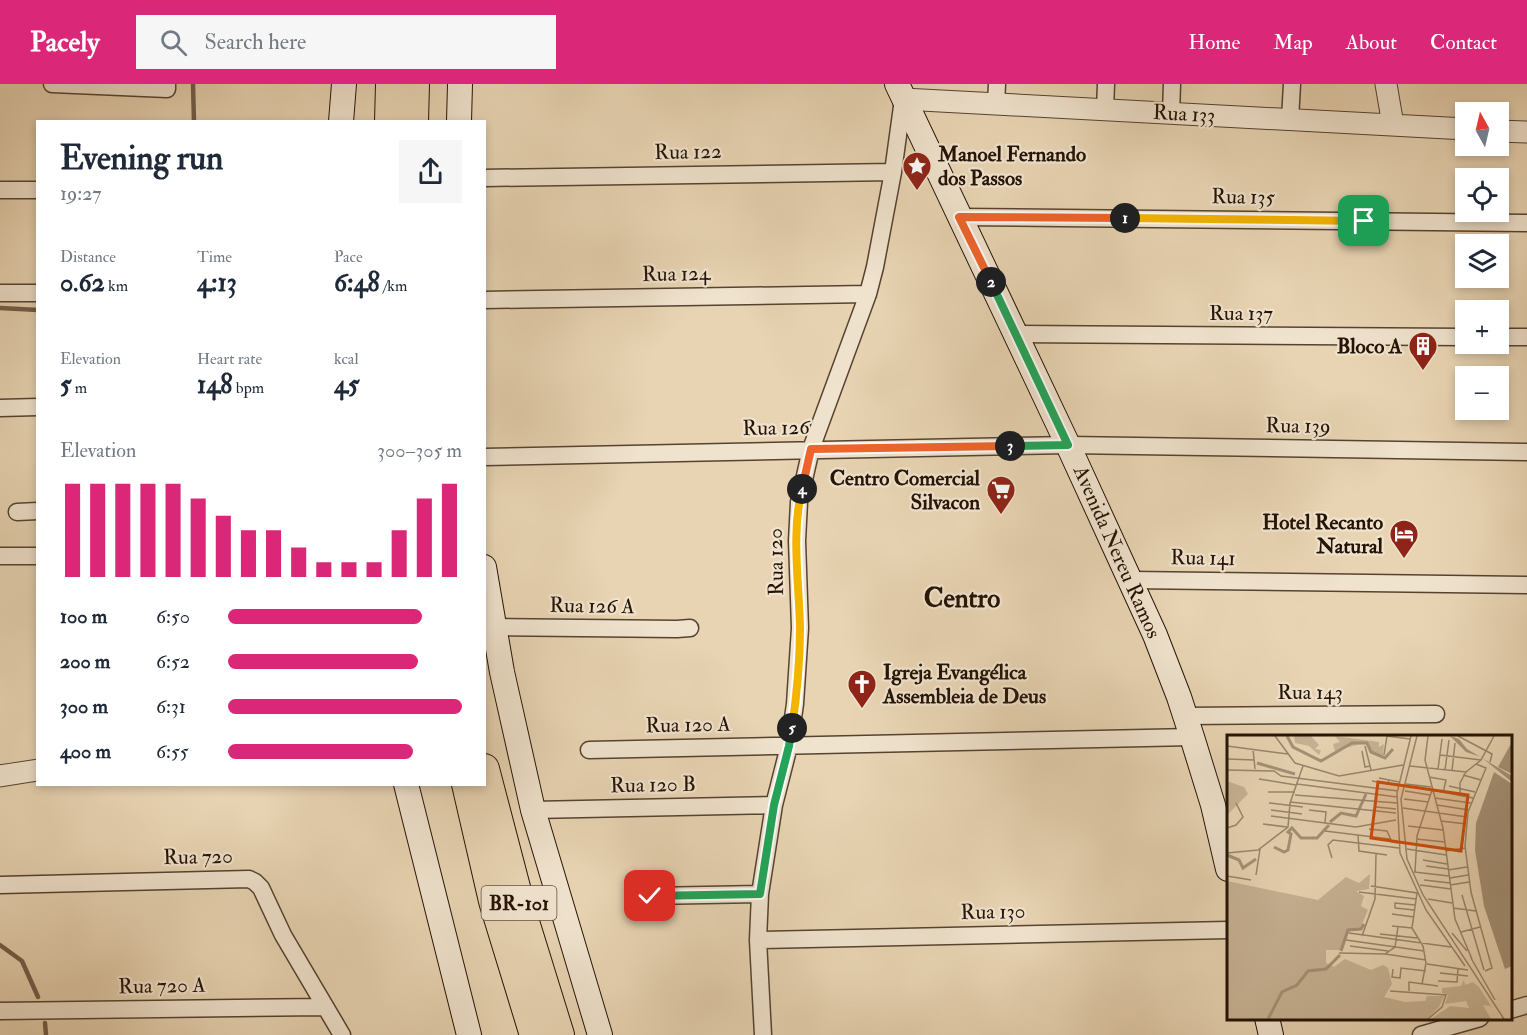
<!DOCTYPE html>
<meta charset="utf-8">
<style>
:root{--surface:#fff;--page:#f6f6f7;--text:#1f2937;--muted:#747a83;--accent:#db2777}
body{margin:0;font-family:"IM FELL Double Pica",serif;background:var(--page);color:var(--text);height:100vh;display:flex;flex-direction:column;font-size:22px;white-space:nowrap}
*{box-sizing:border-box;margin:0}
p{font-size:20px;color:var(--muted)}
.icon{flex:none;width:33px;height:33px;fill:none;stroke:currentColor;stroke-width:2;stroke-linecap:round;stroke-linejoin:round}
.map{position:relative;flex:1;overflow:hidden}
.sheet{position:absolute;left:36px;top:36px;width:450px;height:666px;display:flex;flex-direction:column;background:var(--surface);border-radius:0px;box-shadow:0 3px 9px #0003}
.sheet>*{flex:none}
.needle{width:39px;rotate:352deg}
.controls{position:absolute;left:1455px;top:18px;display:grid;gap:12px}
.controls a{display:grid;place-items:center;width:54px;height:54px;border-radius:0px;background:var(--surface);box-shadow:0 3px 9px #0003;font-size:30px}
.pin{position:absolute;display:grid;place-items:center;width:51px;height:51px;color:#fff;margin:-26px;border-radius:12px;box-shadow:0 3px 9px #0006}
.km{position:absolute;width:30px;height:30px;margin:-15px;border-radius:50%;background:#222;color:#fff;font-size:16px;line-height:30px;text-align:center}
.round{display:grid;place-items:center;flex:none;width:63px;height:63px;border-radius:0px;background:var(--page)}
.summary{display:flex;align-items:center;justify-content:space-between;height:102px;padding:0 24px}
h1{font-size:33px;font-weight:700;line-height:45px}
.figures{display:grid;grid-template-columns:repeat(3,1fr);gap:9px;height:102px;padding:6px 24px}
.figures div{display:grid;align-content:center}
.figures b{font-size:26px;font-weight:700}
.figures small{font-size:16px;font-weight:400}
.figures p{font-size:16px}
.chart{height:168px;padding:12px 24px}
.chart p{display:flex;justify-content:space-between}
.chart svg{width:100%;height:108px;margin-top:6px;stroke:var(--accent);stroke-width:6}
ul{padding:0 24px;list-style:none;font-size:20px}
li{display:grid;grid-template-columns:96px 72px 1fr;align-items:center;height:45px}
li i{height:15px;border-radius:8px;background:var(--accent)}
header{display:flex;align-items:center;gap:36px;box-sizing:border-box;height:84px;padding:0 30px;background:var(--accent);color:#fff}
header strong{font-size:28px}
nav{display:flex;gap:33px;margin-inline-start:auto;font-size:21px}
.search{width:420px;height:54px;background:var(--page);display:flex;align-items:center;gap:15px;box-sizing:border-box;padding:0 21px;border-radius:0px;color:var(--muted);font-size:22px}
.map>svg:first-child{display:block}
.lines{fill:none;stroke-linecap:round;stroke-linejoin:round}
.stream{stroke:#715f4a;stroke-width:4.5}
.minor-casing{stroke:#554330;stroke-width:19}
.tertiary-casing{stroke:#554330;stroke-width:23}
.secondary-casing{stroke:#241305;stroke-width:26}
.motorway-casing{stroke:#241305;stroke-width:32}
.minor{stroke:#f0e3ce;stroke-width:16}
.tertiary{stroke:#f0e3ce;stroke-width:21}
.secondary{stroke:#f0e3ce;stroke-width:24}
.motorway{stroke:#e8d4b3;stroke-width:30}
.split-1-casing{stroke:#fff;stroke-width:12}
.split-2-casing{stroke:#fff;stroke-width:12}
.split-3-casing{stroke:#fff;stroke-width:12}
.split-4-casing{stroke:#fff;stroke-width:12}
.split-5-casing{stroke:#fff;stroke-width:12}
.split-6-casing{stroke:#fff;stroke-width:12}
.split-1{stroke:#f5b400;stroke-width:8}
.split-2{stroke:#f0652b;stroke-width:8}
.split-3{stroke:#22a559;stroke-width:8}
.split-4{stroke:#f0652b;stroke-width:8}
.split-5{stroke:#f5b400;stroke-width:8}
.split-6{stroke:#22a559;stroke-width:8}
.labels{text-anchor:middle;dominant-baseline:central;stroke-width:4.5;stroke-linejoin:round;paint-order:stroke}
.shield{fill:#f0e3ce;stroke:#615141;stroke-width:1.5}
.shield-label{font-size:20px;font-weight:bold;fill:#241305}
.street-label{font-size:21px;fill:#241305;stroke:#f0e3ce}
.poi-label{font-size:21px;font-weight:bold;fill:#241305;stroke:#f0e3ce;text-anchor:end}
.district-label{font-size:27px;font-weight:bold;fill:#241305;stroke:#f0e3ce}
.inset-river{fill:none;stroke:#a59278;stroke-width:3}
.inset-road{fill:none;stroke:#9a876d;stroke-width:1.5}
.view{fill:#cb4e0b;fill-opacity:0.15;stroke:#cb4e0b;stroke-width:3}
.inset-edge{fill:none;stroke:#241305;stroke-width:3}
</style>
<header>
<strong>Pacely</strong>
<div class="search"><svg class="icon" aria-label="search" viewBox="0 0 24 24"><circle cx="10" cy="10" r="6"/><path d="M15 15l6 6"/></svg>Search here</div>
<nav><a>Home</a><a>Map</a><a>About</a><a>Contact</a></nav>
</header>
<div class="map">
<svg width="1527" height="951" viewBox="0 0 1527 951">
<rect width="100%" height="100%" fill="#e8d4b3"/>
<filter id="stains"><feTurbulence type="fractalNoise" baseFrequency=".00333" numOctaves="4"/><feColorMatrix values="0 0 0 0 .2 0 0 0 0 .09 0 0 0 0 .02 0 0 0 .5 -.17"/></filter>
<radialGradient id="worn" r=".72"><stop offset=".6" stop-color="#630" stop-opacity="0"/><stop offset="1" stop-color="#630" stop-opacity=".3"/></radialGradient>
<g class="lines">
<path class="stream" d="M193 0 194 38
M0 224 38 226
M0 861 22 877 38 913
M45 939 46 951"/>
<g class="minor-casing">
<path id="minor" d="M52 0 167 5V0
M996 20 997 0
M1105 26 1106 0
M1171 29 1172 0
M1290 36 1292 0
M484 94 893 88
M0 106H38
M959 133 1527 139
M0 209H38
M484 216 868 210
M1016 250 1466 253
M1498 253H1527
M0 324 38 323
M484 373 1068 361 1527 368
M17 428 38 427
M0 472H38
M1131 496 1527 501
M494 543 677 545 690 544
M1185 632 1436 630
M589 666 1192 653
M533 726 774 721
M0 801 249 795 255 798 261 804 283 851 342 951
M650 812 760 810
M758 856 1228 846
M1510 926 1527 921
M0 927 324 923
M763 951 758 856 760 810 774 721 789 662 795 620 800 544 797 457 799 418 811 365 868 210 875 183 893 88 903 15
M1421 951 1480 934"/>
</g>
<g class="tertiary-casing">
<path id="tertiary" d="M1386 0 1393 41
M903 15 1466 45
M1498 47 1527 48
M0 692 38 686"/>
</g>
<g class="secondary-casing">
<path id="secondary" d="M897 0 1068 361 1155 551 1179 613 1192 653 1213 721 1228 785
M341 38 344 0
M459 38 460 0
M484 483 502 588 533 726 600 951
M406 700 469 951
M1267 934 1271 951"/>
</g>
<g class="motorway-casing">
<path id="motorway" d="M390 38 391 0
M413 38 414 0
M484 685 524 838 559 951
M467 700 494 817 535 951"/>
</g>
<use href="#minor" class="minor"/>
<use href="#tertiary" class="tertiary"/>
<use href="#secondary" class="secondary"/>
<use href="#motorway" class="motorway"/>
</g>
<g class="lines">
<g class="split-1-casing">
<path id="split-1" d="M1125 134 1364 137"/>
</g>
<g class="split-2-casing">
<path id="split-2" d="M991 198 959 133 1125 134"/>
</g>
<g class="split-3-casing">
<path id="split-3" d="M991 198 1068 361 1010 362"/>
</g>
<g class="split-4-casing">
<path id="split-4" d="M802 405 811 365 1010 362"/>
</g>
<g class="split-5-casing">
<path id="split-5" d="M792 644C797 610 800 577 800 543 799 498 791 449 802 405"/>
</g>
<g class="split-6-casing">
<path id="split-6" d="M650 812 760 810 774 721 789 662 792 644"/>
</g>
<use href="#split-1" class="split-1"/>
<use href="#split-2" class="split-2"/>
<use href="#split-3" class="split-3"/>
<use href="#split-4" class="split-4"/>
<use href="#split-5" class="split-5"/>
<use href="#split-6" class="split-6"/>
</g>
<defs>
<g id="sight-pin" transform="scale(1.5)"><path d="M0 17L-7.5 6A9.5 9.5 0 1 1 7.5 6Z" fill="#8f2418" stroke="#f0e3ce"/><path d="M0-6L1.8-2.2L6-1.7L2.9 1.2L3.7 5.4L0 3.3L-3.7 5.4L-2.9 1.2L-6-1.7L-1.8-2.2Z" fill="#fff"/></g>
<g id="building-pin" transform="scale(1.5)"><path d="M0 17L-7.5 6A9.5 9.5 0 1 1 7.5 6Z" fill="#8f2418" stroke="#f0e3ce"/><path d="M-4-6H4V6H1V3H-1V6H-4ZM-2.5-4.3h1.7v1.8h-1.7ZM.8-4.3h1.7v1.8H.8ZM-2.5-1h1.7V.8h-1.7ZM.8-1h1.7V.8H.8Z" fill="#fff"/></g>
<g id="supermarket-pin" transform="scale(1.5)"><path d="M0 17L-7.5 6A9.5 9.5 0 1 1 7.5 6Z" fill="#8f2418" stroke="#f0e3ce"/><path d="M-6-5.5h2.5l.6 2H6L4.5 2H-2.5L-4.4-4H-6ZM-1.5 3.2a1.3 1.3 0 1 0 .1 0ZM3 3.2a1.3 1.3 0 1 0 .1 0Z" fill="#fff"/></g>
<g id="hotel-pin" transform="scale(1.5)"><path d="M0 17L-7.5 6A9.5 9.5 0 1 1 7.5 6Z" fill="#8f2418" stroke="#f0e3ce"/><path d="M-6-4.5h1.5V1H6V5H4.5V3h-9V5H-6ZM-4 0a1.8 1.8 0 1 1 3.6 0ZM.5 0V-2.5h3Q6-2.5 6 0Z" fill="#fff"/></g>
<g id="church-pin" transform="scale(1.5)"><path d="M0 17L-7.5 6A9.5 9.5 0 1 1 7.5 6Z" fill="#8f2418" stroke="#f0e3ce"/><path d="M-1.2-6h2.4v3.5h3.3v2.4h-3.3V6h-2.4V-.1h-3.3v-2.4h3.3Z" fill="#fff"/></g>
</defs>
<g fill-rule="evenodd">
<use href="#sight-pin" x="917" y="82"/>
<use href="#building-pin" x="1423" y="262"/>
<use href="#supermarket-pin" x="1001" y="406"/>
<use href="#hotel-pin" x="1404" y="450"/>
<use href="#church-pin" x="862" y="600"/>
</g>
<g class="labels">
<rect class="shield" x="481.5" y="802" width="75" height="34" rx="4.5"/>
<g class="shield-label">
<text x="519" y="819">BR-101</text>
</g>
<g class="street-label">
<text transform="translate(1184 30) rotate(3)">Rua 133</text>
<text transform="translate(688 68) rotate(-1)">Rua 122</text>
<text transform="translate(1243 113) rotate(1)">Rua 135</text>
<text transform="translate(676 190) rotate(-1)">Rua 124</text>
<text x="1241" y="229">Rua 137</text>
<text transform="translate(1298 342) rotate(1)">Rua 139</text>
<text transform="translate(776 344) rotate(-1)">Rua 126</text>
<text transform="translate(1117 468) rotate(66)">Avenida Nereu Ramos</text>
<text transform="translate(1203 474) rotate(1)">Rua 141</text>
<text transform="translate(776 478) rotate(-91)">Rua 120</text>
<text transform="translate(592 522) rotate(1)">Rua 126 A</text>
<text x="1310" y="608">Rua 143</text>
<text transform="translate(688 641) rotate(-1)">Rua 120 A</text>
<text transform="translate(653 701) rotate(-1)">Rua 120 B</text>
<text transform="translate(198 773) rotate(-1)">Rua 720</text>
<text transform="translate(993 828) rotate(-1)">Rua 130</text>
<text transform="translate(162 902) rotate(-1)">Rua 720 A</text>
</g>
<g class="poi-label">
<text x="938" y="70" text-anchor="start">Manoel Fernando<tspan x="938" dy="24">dos Passos</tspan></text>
<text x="1402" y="262">Bloco A</text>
<text x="980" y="394">Centro Comercial<tspan x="980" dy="24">Silvacon</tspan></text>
<text x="1383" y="438">Hotel Recanto<tspan x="1383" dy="24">Natural</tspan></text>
<text x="883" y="588" text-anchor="start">Igreja Evangélica<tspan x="883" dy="24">Assembleia de Deus</tspan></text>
</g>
<g class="district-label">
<text x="962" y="514">Centro</text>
</g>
</g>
<g transform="translate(1227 651)">
<rect width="285" height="285" fill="#e8d4b3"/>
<path d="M67 1H84L92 10 88 14 94 15 92 20 82 11 68 8ZM108 1 152 7V12L157 9 156 20 144 18 140 7 108 16 106 9 113 7ZM0 46 17 52 21 59 0 80ZM143 139 142 154 129 156 137 161 134 171 141 175 132 196 123 195 113 215H99V228L107 232 118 224 144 235 156 230 161 233 165 249 157 262 178 267 198 266 200 261H217L212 272 200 284H0V146L91 165 119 142 132 148ZM237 245 238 250 246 247 252 252 264 271 256 270 264 284H204L223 271 242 273 239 266 218 269 221 260 215 258V253L234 251Z" fill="#c7b395"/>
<path d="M223 1 232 4 240 14 285 41V47L254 22 239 17ZM285 7V39L271 32ZM267 37 285 49V231L278 234 257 171 248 115 249 88Z" fill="#a59278"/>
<path class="inset-river" d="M60 1 66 12 94 26 125 8H140L144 17 158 23 166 14M30 28 68 39M103 87 114 78 129 81 139 59M47 112 57 117 61 115 64 99 61 97 65 93 74 103H90L102 90M0 120 12 125 16 133 29 124M114 216 121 195 134 194 137 189M41 284 55 257 70 250 81 236 99 234 113 220"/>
<path class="inset-road" d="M48 1 68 28 112 41 176 30M160 1 183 4M184 1 170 58 173 118 199 175 238 231M190 1 174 64 180 124 196 160 277 284M201 1 198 25 216 93 228 184 245 224M231 1 265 19 263 27M0 11 61 19M138 11 144 35M26 14 28 34M135 16 138 32 143 31M157 20 160 1M213 20 254 25M0 24 27 25M249 29 259 33 241 77 238 111 244 157 265 233 258 236M183 31 239 37 254 25 267 1M211 34 215 4M0 35 47 36 54 41 171 56M218 35 222 5M225 36 228 8M236 40 254 45M202 42 219 45 216 58M152 43 172 47M32 44 69 50M145 46 161 49 162 45M70 49 170 62M179 49 204 52M222 51 248 57M178 56 203 60M41 57H68M68 60 170 68M233 61V48L239 37M208 63 244 68M177 64 201 67M63 67 169 78M42 68 76 72M210 70 242 75M149 72 169 74M176 73 240 82M44 75 75 79M82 75 99 77 98 88M44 81 129 92 169 85M214 86 239 89M36 89 60 92M181 91 216 95M0 93 9 90 16 82 9 68M142 94 160 96 165 107 171 108M98 96 163 104M131 100 132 116 160 120M189 104 218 107M180 114 219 120M219 116 238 113M0 118 31 115 61 92 63 68 76 31M105 123 101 110 106 105 172 113M196 125 220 129M199 131 221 134M221 135 240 132M187 137 222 141M188 137 190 101 205 55 246 63M29 140 33 114M0 141 24 145M223 143 241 140M197 145 223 148M193 150 224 154M223 150 242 147M144 151 190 158 185 193 196 211 199 228 195 249M132 157 189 164M235 160 257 235M201 164 225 168M168 173V168L188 170M168 173 187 175M226 173 249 176M165 179 187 182M165 191 185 193M234 197 253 192M122 198 224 212M225 198 240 216M153 199 190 203M135 201 148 164 149 119M119 205 197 216M123 211 161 216M112 218 158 219 168 212 171 192M158 219 199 225M244 223 268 265M200 229 241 235M166 234 165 242 173 243 174 233 199 236M213 238 241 241M211 246 230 247 231 233M163 256 219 260 215 272 201 284M182 256V247L211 251"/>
<path class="view" d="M151 47 241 60 234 116 144 103Z"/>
<rect width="285" height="285" class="inset-edge"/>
</g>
<rect width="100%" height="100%" filter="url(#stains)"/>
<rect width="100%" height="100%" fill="url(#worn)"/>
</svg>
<div class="controls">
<a><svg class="needle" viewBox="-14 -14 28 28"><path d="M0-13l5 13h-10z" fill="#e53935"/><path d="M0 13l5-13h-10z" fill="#747a83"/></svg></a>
<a><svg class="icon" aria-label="locate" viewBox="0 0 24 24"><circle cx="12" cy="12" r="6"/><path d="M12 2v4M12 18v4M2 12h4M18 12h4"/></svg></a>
<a><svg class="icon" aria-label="layers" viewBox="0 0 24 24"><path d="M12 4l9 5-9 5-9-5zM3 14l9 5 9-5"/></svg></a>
<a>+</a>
<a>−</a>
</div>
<div class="pin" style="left:1364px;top:137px;background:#1e9e55"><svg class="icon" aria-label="arrive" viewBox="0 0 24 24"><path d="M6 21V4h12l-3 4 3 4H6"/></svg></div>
<div class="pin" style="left:650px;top:812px;background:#d93025"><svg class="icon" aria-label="check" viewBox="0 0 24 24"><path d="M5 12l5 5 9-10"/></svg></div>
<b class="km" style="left:1125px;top:134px">1</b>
<b class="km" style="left:991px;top:198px">2</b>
<b class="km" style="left:1010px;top:362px">3</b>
<b class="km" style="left:802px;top:405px">4</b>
<b class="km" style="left:792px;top:644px">5</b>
<section class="sheet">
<div class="summary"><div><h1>Evening run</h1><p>19:27</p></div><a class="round"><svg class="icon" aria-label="share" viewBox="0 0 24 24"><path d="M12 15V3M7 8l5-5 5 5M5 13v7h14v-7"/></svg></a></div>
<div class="figures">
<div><p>Distance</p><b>0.62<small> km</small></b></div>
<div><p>Time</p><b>4:13</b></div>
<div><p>Pace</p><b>6:48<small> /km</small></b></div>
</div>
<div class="figures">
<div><p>Elevation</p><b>5<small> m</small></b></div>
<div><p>Heart rate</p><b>148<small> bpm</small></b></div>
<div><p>kcal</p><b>45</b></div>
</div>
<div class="chart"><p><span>Elevation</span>300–305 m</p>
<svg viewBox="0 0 160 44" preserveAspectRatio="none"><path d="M5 44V6M15 44V6M25 44V6M35 44V6M45 44V6M55 44V12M65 44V19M75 44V25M85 44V25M95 44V32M105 44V38M115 44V38M125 44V38M135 44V25M145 44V12M155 44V6"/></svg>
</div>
<ul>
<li><b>100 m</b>6:50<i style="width:83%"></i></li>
<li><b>200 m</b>6:52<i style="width:81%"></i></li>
<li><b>300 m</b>6:31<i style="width:100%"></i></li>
<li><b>400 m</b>6:55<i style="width:79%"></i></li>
</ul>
</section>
</div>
